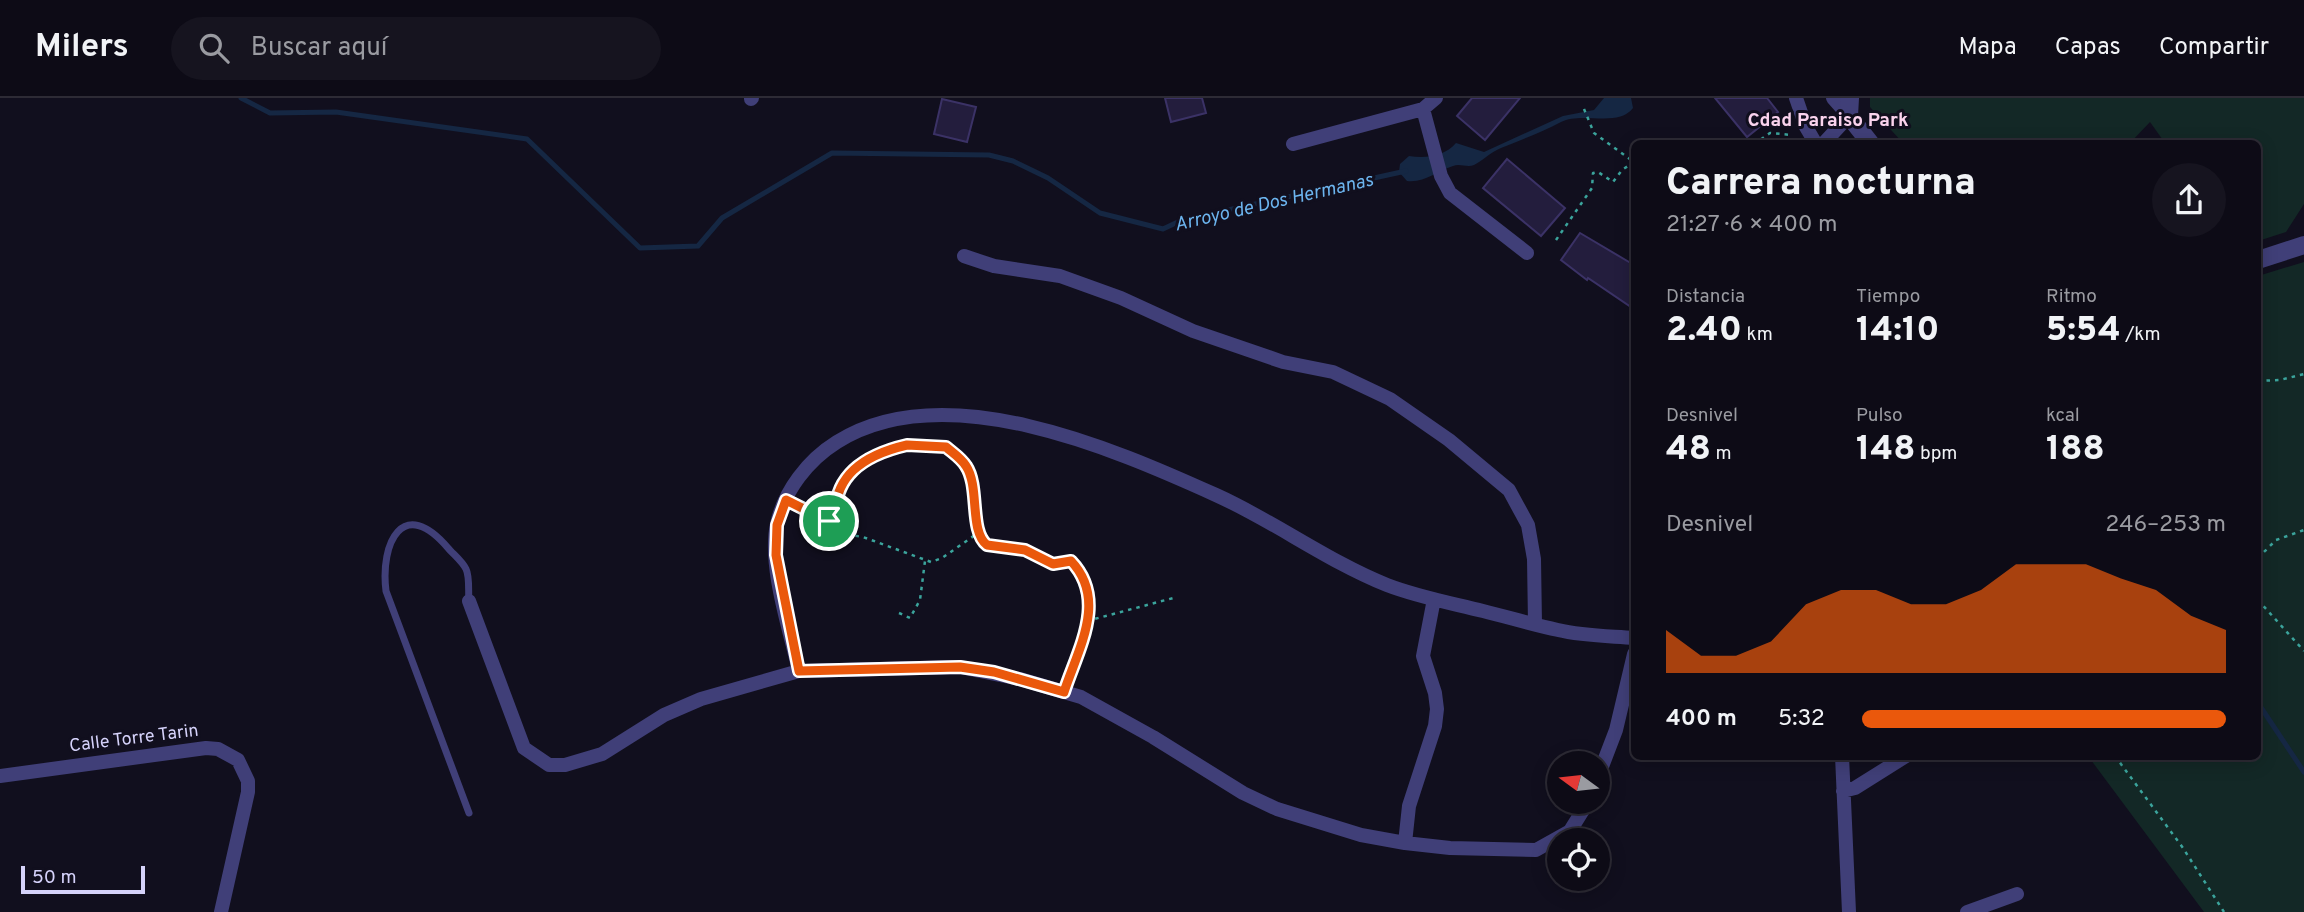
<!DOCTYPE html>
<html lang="es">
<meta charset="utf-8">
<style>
:root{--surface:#0d0b16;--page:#16141f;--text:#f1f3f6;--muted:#9a9ba1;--line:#2d2b35;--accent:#ea580c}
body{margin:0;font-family:Overpass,sans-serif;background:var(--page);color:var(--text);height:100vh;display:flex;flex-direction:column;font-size:26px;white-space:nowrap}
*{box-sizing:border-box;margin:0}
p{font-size:23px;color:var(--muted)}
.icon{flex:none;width:38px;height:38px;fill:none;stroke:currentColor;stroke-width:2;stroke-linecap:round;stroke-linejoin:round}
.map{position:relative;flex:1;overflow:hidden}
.side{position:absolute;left:1631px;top:42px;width:630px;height:620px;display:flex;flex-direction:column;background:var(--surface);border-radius:10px;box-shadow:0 4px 18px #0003,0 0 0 2px var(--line)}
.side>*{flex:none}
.needle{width:46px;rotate:285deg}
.buttons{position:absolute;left:1547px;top:653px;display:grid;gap:14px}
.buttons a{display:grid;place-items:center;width:63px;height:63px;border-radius:50%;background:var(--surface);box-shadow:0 4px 18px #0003,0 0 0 2px var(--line);font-size:35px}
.scale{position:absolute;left:21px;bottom:18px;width:124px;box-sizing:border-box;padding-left:7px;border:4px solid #d5d2fa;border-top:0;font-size:19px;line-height:24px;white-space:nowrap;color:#d5d2fa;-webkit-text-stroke:5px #110f1e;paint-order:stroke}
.pin{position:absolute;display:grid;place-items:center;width:60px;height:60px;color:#fff;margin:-30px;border:4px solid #fff;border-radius:50%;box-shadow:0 2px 7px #0007}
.round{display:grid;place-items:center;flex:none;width:74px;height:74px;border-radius:37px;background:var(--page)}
.head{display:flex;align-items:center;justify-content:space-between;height:119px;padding:0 35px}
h1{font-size:38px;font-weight:800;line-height:52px}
.stats{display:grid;grid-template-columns:repeat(3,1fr);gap:10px;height:119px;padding:7px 35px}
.stats div{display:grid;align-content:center}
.stats b{font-size:35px;font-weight:800}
.stats small{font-size:19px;font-weight:400}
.stats p{font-size:19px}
.chart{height:196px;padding:14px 35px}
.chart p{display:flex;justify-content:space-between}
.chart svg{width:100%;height:126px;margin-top:7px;fill:var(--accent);opacity:.7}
ul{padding:0 35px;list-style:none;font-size:23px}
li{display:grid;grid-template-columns:112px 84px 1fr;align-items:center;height:52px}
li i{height:18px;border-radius:9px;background:var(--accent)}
header{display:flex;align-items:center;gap:42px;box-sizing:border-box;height:98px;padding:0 35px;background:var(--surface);border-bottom:2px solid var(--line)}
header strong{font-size:33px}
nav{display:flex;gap:38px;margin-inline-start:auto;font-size:24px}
.search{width:490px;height:63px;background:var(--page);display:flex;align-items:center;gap:18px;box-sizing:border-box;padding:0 24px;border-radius:38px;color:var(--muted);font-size:26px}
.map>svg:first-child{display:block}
.green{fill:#132826}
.water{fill:#152743}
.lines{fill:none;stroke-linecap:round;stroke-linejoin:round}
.stream{stroke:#152743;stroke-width:5}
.building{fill:#231d3d;stroke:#3b3266;stroke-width:2}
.path{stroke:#3ba49c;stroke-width:2.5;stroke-dasharray:3.5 5;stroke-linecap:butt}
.service{stroke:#403f78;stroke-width:7}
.minor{stroke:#403f78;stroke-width:14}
.tertiary{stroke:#403f78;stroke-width:18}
.route-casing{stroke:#fff;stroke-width:14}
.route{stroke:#ea580c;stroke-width:9}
.labels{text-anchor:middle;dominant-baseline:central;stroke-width:6;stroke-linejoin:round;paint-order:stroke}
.street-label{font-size:18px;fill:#d5d2fa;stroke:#110f1e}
.neighbourhood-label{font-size:19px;font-weight:bold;fill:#fad3ed;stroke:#110f1e}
.water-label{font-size:19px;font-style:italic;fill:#6cb4ee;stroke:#110f1e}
</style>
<header>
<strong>Milers</strong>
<div class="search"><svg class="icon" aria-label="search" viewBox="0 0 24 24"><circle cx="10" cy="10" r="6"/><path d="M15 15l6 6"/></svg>Buscar aquí</div>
<nav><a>Mapa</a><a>Capas</a><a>Compartir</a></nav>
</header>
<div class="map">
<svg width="2304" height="814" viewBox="0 0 2304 814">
<rect width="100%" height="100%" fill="#110f1e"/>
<path class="green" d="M1870 0H2304V106L2286 134 2258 143V46L2165 45 2150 24 2130 45H1903L1870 9Z
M2304 164V814H2204L2088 658H2258V178Z"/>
<path class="water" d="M1604 0H1631L1633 10C1618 30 1582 13 1561 24 1541 35 1522 41 1501 50 1491 54 1482 63 1474 67 1467 70 1460 65 1453 68 1437 73 1425 85 1407 83L1399 74 1400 66 1409 58C1426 61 1445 58 1456 45L1484 54 1563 18 1594 12Z"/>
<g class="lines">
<path class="stream" d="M241 0 270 15 336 14 527 41 640 150 698 148 722 120 832 55 989 57 1013 63 1048 80 1100 115 1163 131 1182 122 1406 73
M2258 605 2304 674"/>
</g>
<path class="building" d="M1165 0H1202L1206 15 1171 24Z
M1472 0H1520L1485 42 1457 18Z
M1715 0H1767L1778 14 1747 39Z
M942 1 976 9 967 44 934 36Z
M1507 61 1565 110 1541 138 1483 90Z
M1580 135 1634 167V211L1588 180 1587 182 1561 162Z"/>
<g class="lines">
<path class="path" d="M1584 11 1594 35 1634 64
M1754 46 1770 35 1792 37
M1556 142 1592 90 1593 75 1598 74 1613 84 1622 72 1634 64
M2258 283 2280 282 2304 276
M835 413 837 399 846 377 877 356 907 347 946 349C954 355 964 362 968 372 975 389 974 441 989 447 1000 452 1014 449 1026 452 1050 459 1038 468 1071 463 1106 500 1082 540 1068 581
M825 433 823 440 827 444 850 437 863 439 931 464 942 460 978 435
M2258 460 2276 442 2304 432
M2258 502 2304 553
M899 515 910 520 920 502 925 463
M1087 523 1177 499
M2115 658 2183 750 2224 814"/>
<path class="service" d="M786 402 836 427
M469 503C468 494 470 479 466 471 462 463 453 456 448 450 403 397 380 445 386 493L469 715"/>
<path class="minor" d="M1796 0 1806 29 1816 46
M751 1 752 0
M1423 11 1441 78 1450 95 1527 155
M1293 46 1423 11 1436 0
M1823 46 1849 18 1833 0
M964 158 994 168 1060 178 1121 200 1193 233 1283 264 1333 274 1390 301 1449 342 1509 392 1528 427 1534 461 1535 526
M469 503 524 650 549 667H565L602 656 664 617 701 601 799 573
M1842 658 1849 814
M0 678 206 650 218 651 238 662 248 683V694L221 814
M1598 679 1616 632 1634 556
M1843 693 1855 690 1906 658
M1588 704 1570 733 1536 752 1450 750 1405 745 1361 737 1277 711 1243 695 1153 639 1081 599 1020 581 960 569 799 573C790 532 768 468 777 426 784 393 808 362 837 344 944 277 1112 350 1216 397 1274 423 1327 463 1387 487 1418 499 1451 505 1483 513 1508 519 1533 527 1558 532 1583 538 1609 538 1634 540
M1405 745 1409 708 1435 628 1437 611 1435 595 1423 558 1434 501
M1967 814 2017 796"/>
<path class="tertiary" d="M1850 0 1849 18 1871 46
M2258 162 2304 147"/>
</g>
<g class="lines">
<g class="route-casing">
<path id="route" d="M907 347 946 349C953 355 961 360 966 368 980 389 969 433 987 447L1025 452 1053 466 1071 463C1108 502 1078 551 1064 594L994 574 960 569 799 573 776 457 777 427 786 402 836 427C830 378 864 357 907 347Z"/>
</g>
<use href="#route" class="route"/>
</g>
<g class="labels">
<g class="street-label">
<text transform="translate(134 641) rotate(-7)">Calle Torre Tarin</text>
</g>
<g class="neighbourhood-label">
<text x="1828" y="23">Cdad Paraiso Park</text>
</g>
<g class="water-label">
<text transform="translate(1274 105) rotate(-13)">Arroyo de Dos Hermanas</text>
</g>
</g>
</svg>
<div class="buttons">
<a><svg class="needle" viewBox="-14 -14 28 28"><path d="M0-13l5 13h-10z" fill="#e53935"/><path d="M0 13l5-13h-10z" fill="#9a9ba1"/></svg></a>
<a><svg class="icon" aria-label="locate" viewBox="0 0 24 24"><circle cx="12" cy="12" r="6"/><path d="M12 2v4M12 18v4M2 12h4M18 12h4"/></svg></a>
</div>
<div class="scale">50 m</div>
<div class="pin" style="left:829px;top:423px;background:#1e9e55"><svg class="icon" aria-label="arrive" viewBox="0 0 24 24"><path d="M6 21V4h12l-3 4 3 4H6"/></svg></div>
<section class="side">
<div class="head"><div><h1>Carrera nocturna</h1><p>21:27 · 6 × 400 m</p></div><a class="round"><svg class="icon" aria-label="share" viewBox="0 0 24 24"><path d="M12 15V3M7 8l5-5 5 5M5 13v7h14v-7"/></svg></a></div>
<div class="stats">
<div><p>Distancia</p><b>2.40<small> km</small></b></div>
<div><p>Tiempo</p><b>14:10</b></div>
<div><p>Ritmo</p><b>5:54<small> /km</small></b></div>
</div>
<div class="stats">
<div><p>Desnivel</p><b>48<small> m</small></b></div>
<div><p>Pulso</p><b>148<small> bpm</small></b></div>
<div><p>kcal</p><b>188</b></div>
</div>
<div class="chart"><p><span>Desnivel</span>246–253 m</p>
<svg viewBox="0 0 160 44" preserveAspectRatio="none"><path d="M0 44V29L10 38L20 38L30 33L40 20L50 15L60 15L70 20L80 20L90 15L100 6L110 6L120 6L130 11L140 15L150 24L160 29V44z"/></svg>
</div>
<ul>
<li><b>400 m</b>5:32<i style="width:100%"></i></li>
</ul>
</section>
</div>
